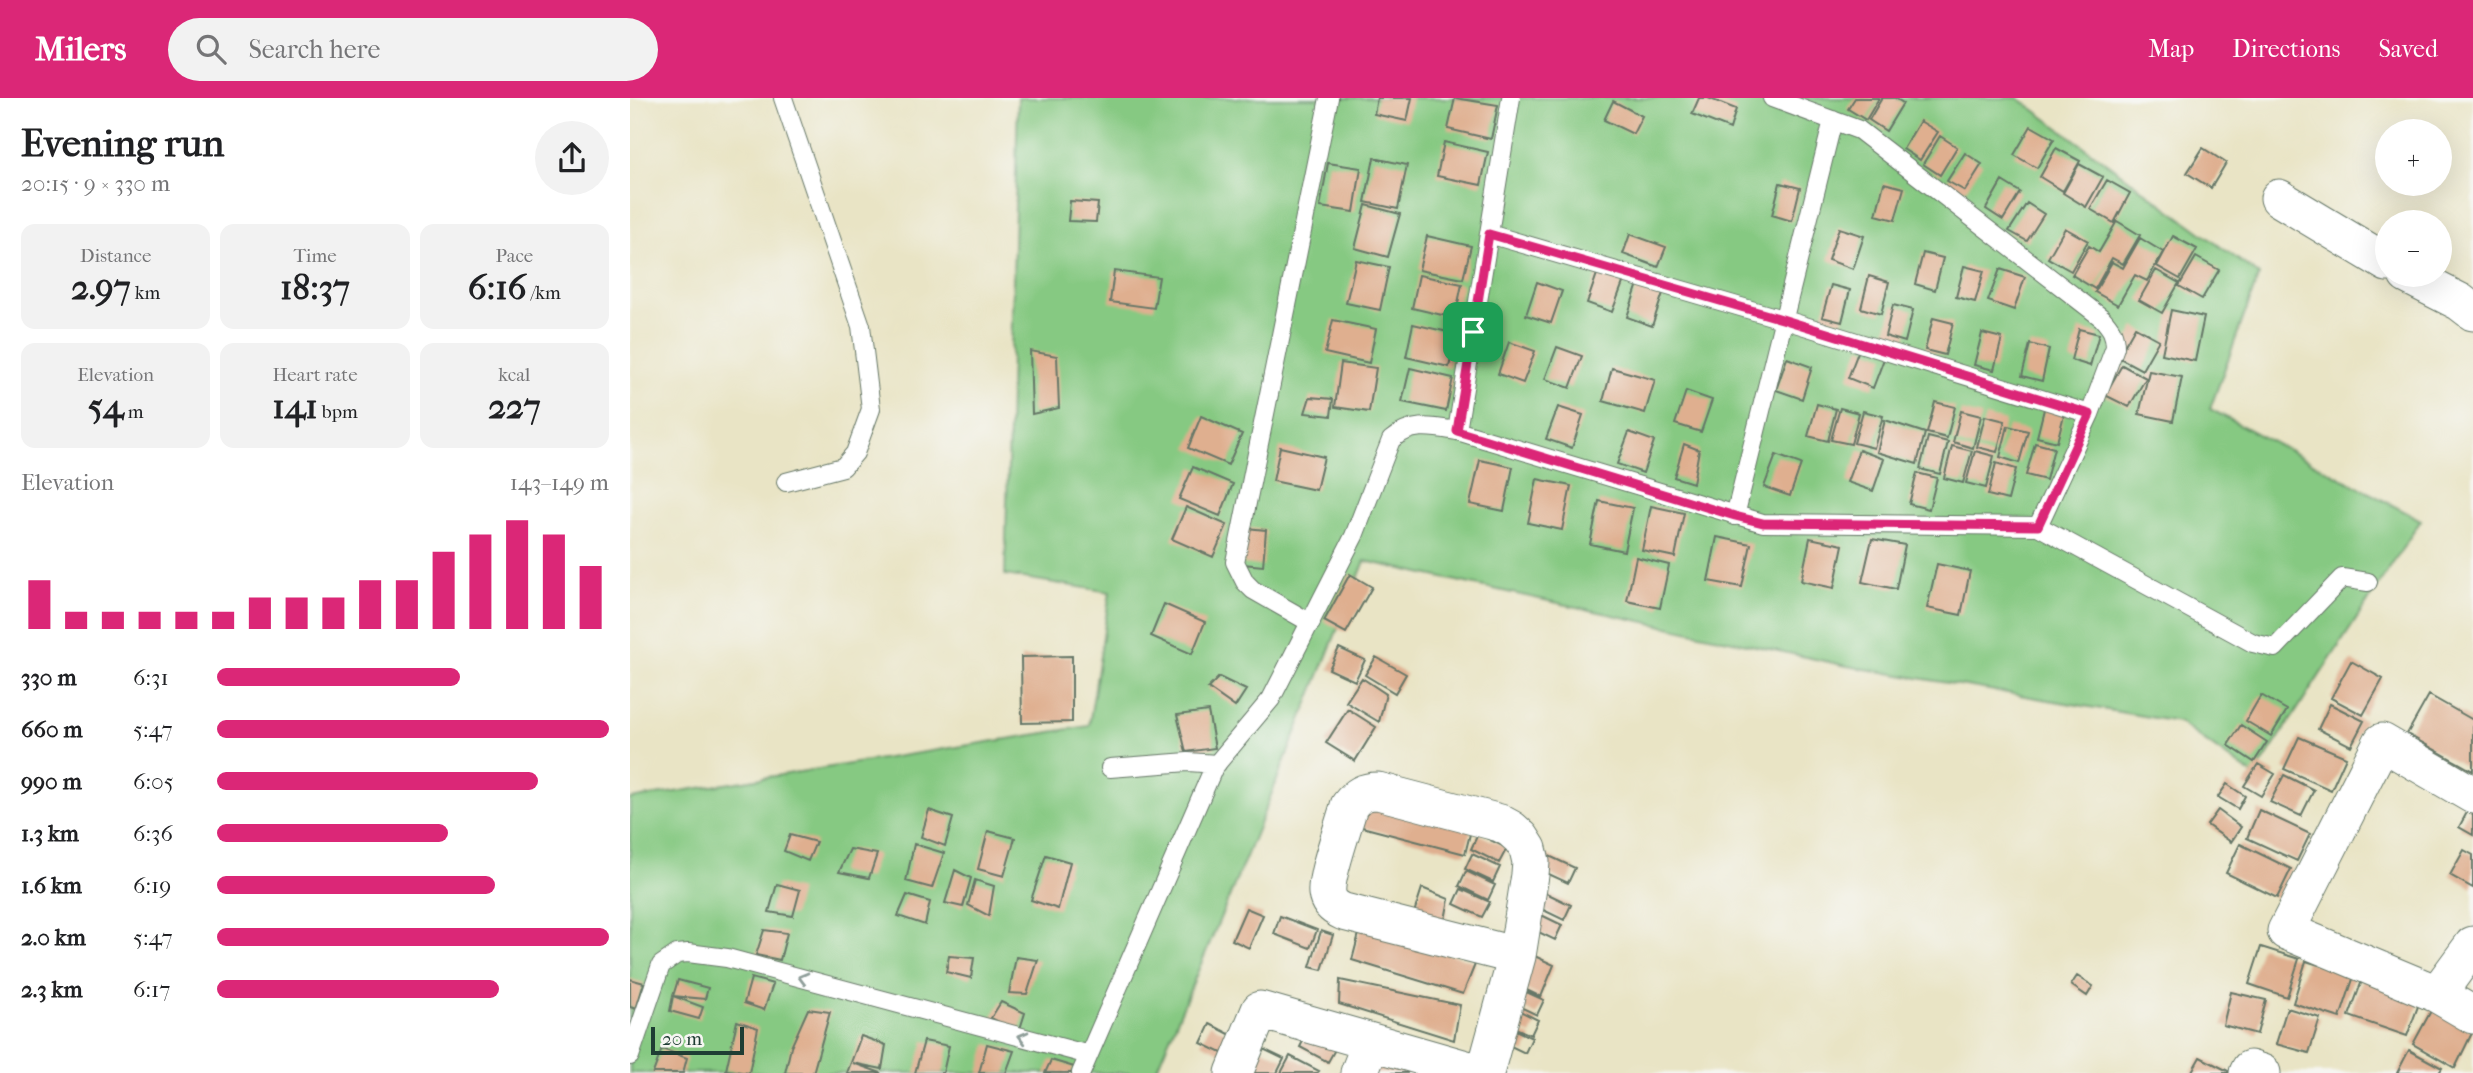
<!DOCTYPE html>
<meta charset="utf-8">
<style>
:root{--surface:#fff;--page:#f2f2f2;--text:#202124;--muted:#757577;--accent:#db2777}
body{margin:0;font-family:"IM FELL French Canon",serif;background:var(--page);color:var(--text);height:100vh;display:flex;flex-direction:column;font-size:26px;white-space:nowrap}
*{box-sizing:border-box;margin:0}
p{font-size:23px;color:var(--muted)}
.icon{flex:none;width:38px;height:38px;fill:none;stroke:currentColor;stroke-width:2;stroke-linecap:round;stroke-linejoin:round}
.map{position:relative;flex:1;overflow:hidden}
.side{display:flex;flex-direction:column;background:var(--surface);width:630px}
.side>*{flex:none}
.buttons{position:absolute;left:1745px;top:21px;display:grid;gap:14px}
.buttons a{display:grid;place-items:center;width:77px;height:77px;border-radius:50%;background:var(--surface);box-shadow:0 7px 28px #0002;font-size:35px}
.scale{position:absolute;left:21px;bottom:18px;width:93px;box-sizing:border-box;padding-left:7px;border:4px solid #1f3d34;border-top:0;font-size:19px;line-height:24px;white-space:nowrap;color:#1f3d34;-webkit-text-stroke:5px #f6f6f2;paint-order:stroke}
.pin{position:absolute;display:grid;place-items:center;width:60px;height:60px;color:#fff;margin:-30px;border-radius:14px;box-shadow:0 4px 10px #0006}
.round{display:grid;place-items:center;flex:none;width:74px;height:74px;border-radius:37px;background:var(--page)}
.headline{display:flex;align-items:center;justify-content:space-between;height:119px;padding:0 21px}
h1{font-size:38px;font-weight:700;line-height:52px}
.figures{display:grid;grid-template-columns:repeat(3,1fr);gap:10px;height:119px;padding:7px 21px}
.figures div{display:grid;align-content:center;border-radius:14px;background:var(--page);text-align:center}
.figures b{font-size:35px;font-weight:700}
.figures small{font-size:19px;font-weight:400}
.figures p{font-size:19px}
.chart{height:196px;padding:14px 21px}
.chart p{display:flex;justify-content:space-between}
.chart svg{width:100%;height:126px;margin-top:7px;stroke:var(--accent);stroke-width:6}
ul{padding:0 21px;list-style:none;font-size:23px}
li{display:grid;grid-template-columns:112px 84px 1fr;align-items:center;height:52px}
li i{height:18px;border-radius:9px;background:var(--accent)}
header{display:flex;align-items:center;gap:42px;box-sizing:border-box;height:98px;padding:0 35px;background:var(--accent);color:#fff}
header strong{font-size:33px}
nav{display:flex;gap:38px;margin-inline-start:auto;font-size:24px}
.search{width:490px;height:63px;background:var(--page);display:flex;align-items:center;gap:18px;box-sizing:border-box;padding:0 24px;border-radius:38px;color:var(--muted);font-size:26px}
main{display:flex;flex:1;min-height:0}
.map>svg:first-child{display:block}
.green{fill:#86c982;stroke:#52835b;stroke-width:2}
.building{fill:#dfaf8f}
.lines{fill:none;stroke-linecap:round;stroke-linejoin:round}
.service-casing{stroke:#667767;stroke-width:20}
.minor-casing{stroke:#667767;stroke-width:39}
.service{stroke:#fff;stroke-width:18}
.minor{stroke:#fff;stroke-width:37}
.oneway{stroke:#8f9e9a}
.route-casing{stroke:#fff;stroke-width:14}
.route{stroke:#db2777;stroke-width:9}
</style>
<header>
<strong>Milers</strong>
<div class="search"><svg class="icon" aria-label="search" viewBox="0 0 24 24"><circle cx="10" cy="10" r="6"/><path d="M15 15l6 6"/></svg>Search here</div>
<nav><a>Map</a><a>Directions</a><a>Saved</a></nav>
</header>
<main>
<section class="side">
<div class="headline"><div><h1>Evening run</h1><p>20:15 · 9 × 330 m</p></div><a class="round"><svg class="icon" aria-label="share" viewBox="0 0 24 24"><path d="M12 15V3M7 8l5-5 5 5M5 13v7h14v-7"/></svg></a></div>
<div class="figures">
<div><p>Distance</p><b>2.97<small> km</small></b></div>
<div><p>Time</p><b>18:37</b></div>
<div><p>Pace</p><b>6:16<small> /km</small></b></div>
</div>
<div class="figures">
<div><p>Elevation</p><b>54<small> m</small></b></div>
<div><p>Heart rate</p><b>141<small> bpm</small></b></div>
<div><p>kcal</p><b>227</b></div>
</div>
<div class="chart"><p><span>Elevation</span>143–149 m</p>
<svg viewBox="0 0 160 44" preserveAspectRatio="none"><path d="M5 44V27M15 44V38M25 44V38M35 44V38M45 44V38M55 44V38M65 44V33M75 44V33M85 44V33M95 44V27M105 44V27M115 44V17M125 44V11M135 44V6M145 44V11M155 44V22"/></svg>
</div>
<ul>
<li><b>330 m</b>6:31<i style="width:62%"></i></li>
<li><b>660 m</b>5:47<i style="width:100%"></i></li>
<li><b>990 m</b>6:05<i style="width:82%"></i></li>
<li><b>1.3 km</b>6:36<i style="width:59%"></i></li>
<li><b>1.6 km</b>6:19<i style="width:71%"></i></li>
<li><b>2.0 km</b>5:47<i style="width:100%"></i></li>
<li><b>2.3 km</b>6:17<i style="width:72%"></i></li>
</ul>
</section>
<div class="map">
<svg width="1843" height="975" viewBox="0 0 1843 975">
<rect width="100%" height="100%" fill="#f6f6f2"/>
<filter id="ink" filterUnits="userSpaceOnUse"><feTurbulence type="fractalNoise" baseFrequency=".0143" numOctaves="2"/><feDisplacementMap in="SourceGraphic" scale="14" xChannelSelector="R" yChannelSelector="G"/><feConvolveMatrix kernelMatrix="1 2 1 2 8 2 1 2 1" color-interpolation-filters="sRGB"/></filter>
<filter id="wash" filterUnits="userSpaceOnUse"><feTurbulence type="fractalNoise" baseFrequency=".00686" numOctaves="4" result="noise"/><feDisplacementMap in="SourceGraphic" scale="28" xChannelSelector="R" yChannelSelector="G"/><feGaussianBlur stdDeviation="1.57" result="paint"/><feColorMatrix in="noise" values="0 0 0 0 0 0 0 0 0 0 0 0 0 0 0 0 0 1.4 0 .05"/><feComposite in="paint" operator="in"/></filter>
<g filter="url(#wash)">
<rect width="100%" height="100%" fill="#e9e4c5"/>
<path class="green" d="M388 0H1388L1629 177 1580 311 1791 422 1624 678 1548 624 1217 568 735 463 616 759 525 975H0V701L459 628 480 494 375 477Z"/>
<g id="blocks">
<path class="building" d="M747 0H782L777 23 744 16Z
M825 0 868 7 861 41 818 31Z
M1069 0H1078L1106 11 1100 31 1062 16Z
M1225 0H1249L1236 22 1218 11Z
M1252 0H1265L1273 5 1256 33 1239 22Z
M983 3 1012 18 1003 36 974 22Z
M1290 23 1308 34 1290 62 1273 51Z
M1401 28 1424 41 1407 70 1384 57Z
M1310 38 1327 49 1310 77 1293 66Z
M814 44 858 54 851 87 807 78Z
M1426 50 1450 63 1433 93 1410 79Z
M1573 50 1596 65 1581 90 1557 75Z
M1335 55 1352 66 1335 93 1317 83Z
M744 60 777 67 768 111 735 104Z
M698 65 731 70 724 114 690 109Z
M1449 66 1473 79 1456 109 1433 95Z
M1477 82 1500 95 1484 125 1460 111Z
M1372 83 1390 94 1373 122 1356 111Z
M1150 85 1170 90 1162 123 1142 117Z
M1254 85 1274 90 1265 122 1246 117Z
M440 103 468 105 466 124 438 123Z
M1397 105 1414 116 1397 143 1379 133Z
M736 107 770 116 758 159 725 150Z
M1487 123 1510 137 1493 166 1482 160 1465 191 1442 177 1459 148 1469 154Z
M1209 130 1234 138 1223 171 1198 162Z
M1435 130 1458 143 1441 173 1418 160Z
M1000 136 1036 149 1028 169 993 156Z
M797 138 841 148 833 181 789 172Z
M1543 138 1567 151 1550 181 1527 168Z
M1510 140 1533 154 1517 183 1505 177 1488 207 1465 194 1482 164 1493 170Z
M1293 155 1313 160 1305 192 1285 186Z
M1566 159 1589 172 1572 201 1549 188Z
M726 162 759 169 750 212 716 205Z
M1334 168 1354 173 1345 204 1326 199Z
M1370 171 1395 179 1384 212 1358 203Z
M1526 172 1549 185 1532 215 1509 202Z
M484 173 529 179 524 210 480 204Z
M968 173 994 182 982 214 957 205Z
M789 177 832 186 825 220 782 210Z
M1239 178 1259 184 1251 216 1231 210Z
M907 184 932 193 921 225 896 217Z
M1008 186 1033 195 1022 228 997 219Z
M1201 187 1220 192 1212 224 1192 219Z
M1263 207 1283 212 1275 244 1255 238Z
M1541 212 1574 219 1565 263 1532 256Z
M1303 220 1323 225 1315 257 1295 252Z
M703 222 746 231 739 265 695 255Z
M783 226 827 236 819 269 776 259Z
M1505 229 1529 242 1512 272 1488 259Z
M1449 231 1469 236 1460 268 1441 262Z
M1352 235 1372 240 1364 272 1344 267Z
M879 244 905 253 893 285 868 276Z
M1400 246 1419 251 1412 283 1392 278Z
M927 249 952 258 940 290 915 281Z
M1230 249 1255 258 1243 290 1218 280Z
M400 253 427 258 429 310 402 316Z
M1157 260 1182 269 1172 301 1146 292Z
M711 265 746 270 739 314 705 309Z
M1492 267 1516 280 1499 309 1475 297Z
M780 270 823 280 816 313 772 304Z
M982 270 1025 282 1015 315 973 303Z
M1519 273 1552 279 1543 323 1509 316Z
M1056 293 1082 302 1071 334 1045 326Z
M680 299 703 301 701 318 675 315Z
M1305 304 1325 309 1317 340 1297 335Z
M1187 306 1206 311 1198 343 1178 338Z
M1415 307 1435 313 1427 344 1407 339Z
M928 309 953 317 942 350 916 341Z
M1210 310 1229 315 1221 346 1201 342Z
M1233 313 1253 318 1244 350 1224 345Z
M1331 313 1351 318 1343 350 1323 344Z
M571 318 612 336 598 367 558 350Z
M1355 318 1375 323 1367 354 1347 349Z
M1255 322 1295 335 1287 366 1247 354Z
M1378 328 1398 333 1389 365 1370 359Z
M999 334 1024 343 1013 375 987 366Z
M1298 339 1318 344 1310 376 1290 371Z
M1405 345 1424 350 1416 382 1396 377Z
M1054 346 1069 352 1063 385 1044 379Z
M1322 348 1342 353 1333 385 1314 380Z
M650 349 694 359 686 392 643 383Z
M1229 352 1254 361 1243 393 1217 384Z
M1345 353 1364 358 1356 390 1336 385Z
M1146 357 1171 366 1160 398 1134 389Z
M850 362 883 369 874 413 840 406Z
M1366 365 1386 371 1378 402 1358 397Z
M563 369 603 386 590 418 549 401Z
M1287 375 1307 380 1299 411 1279 406Z
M907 381 941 388 932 432 898 425Z
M969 403 1003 410 994 453 960 446Z
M1021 408 1054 415 1045 459 1012 452Z
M556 409 597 427 583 459 542 441Z
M616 430 636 432 633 468 613 466Z
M1087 439 1121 446 1112 489 1078 483Z
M1180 440 1213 447 1204 490 1171 483Z
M1242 441 1275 447 1266 491 1232 484Z
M1006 459 1039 467 1030 510 997 503Z
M1307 466 1340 473 1331 517 1297 510Z
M720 476 742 489 716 535 694 523Z
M534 506 575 524 562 556 521 538Z
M709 550 735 562 725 583 699 571Z
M442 558V624L392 625 391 559Z
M746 559 776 576 765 595 735 577Z
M1721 563 1753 581 1733 617 1701 600Z
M589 579 616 592 605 609 578 590Z
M732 580 756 596 749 624 716 604Z
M1631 597 1657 612 1641 638 1616 623Z
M1799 597 1843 622V673L1777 636Z
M1700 606 1734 623 1721 648 1688 631Z
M718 611 746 629 725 663 696 645Z
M578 613 585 650 556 654 547 617Z
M1611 627 1637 644 1624 664 1598 647Z
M1669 639 1716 659 1701 692 1654 671Z
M1628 666 1645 676 1631 698 1614 688Z
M1654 677 1684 692 1671 718 1640 704Z
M1597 686 1615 698 1608 711 1588 699Z
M735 699 842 728 835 756 728 728Z
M1841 707 1843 708V737L1829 729Z
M299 712 323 720 315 748 291 739Z
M1588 712 1611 729 1601 744 1577 727Z
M1629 712 1680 736 1667 763 1617 740Z
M358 733 385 740 374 778 348 771Z
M848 736 877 750 869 765 841 751Z
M160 737 186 744 178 763 154 753Z
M284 746 314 755 302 790 276 783Z
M1610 746 1661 771 1647 800 1596 775Z
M220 751 247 756 239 780 209 774Z
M1834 752 1843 757V790L1820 777Z
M842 756 870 769 863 784 835 771Z
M416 757 440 764 428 811 401 802Z
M917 757 945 770 938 785 910 772Z
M325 772 341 780 333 809 315 805Z
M836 773 865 787 858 802 829 788Z
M345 782 364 788 359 818 338 807Z
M147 786 170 792 163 818 139 814Z
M792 790 819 801 814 827 784 815Z
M831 791 860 804 852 819 824 806Z
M912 793 941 807 934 822 905 808Z
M277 797 300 804 295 827 268 818Z
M616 810 633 817 619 850 602 842Z
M903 813 932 827 925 842 896 828Z
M650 818 687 832 680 850 644 836Z
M731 828 846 864 833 896 722 862Z
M134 832 157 835 150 862 126 857Z
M691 833 703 837 692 872 680 869Z
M1631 849 1669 861 1657 899 1619 886Z
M896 854 924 867 911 899 882 885Z
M319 858 344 860 341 880 316 874Z
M386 859 408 862 397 896 379 895Z
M1676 863 1724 878 1710 920 1663 905Z
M1447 878 1463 888 1457 898 1441 887Z
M121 880 143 886 134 912 114 905Z
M1733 880 1791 900 1777 938 1719 918Z
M0 881 14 885 6 911 0 909Z
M48 882 78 890 75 901 43 898Z
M710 882 830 907 824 942 709 906Z
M885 889 914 902 907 917 878 903Z
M1601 894 1636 902 1627 936 1593 927Z
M43 898 73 909 69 921 40 913Z
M371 904 395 915 389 934 361 920Z
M880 908 908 922 901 937 872 924Z
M1657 910 1690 920 1679 955 1646 946Z
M178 911 200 914 183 975H155L161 949Z
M1802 911 1843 933 1825 970 1783 946Z
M107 923 128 930 119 975 96 972Z
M580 926 609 941 600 959 571 945Z
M873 926 902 940 895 955 866 941Z
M679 931 708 946 698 964 670 949Z
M231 938 256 947 252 971 223 965 251 975H217Z
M294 943 319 948 313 975H285Z
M357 946 384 953 376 975H349Z
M625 947 654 961 647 975H610Z
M32 951 57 960 53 975H23Z
M1779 952 1812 970 1809 975H1767Z
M660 958 689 973 687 975H651Z
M748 958 778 973 777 975H740Z
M1570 959 1602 975H1561Z
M421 962 444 969 442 975H415Z"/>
</g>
</g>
<g filter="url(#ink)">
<use href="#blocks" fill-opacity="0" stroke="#667767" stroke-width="2"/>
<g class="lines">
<g class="service-casing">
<path id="service" d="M153 0 231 228 241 311 225 355 213 369 156 384
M1142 0 1229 32 1472 220C1481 230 1485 236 1485 249L1460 316 1408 428
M859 136 1152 221 1460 316
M827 333 881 0
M1105 418 1203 22
M681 525 623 492 615 484 605 464 699 0
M480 670 558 664 587 666
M0 958 31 867 47 856 58 855 97 860 459 957
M451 975 584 669 641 601 724 438 761 342C782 324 802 329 827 333L1133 425 1408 428 1623 545 1645 550 1712 480 1738 484"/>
</g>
<g class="minor-casing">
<path id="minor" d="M1649 100 1757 165
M1777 177 1830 204 1843 214
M1843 697 1752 644 1656 833 1807 896 1843 917
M1807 896 1843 847
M604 975 630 912 850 975
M729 975 741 944
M855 975 887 858 900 777 901 764 898 751 891 740 881 731 870 725 748 693C734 693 727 697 719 708 714 727 695 779 697 795 698 805 705 810 714 814L887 858
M1618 975 1620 971 1632 975"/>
</g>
<use href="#service" class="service"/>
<use href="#minor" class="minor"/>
</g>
<defs><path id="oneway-chevron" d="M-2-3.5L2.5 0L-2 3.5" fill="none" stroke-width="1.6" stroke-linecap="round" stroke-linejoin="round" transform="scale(1.75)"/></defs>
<g class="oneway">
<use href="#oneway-chevron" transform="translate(173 880) rotate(-165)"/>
<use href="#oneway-chevron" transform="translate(393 939) rotate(-165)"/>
</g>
</g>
<g class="lines" filter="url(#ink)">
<g class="route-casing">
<path id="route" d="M859 136 1152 221 1460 316 1408 428 1133 425 1105 418 827 333Z"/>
</g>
<use href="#route" class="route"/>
</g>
</svg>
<div class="buttons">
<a>+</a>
<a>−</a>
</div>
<div class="scale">20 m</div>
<div class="pin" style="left:843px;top:234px;background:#1e9e55"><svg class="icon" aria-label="arrive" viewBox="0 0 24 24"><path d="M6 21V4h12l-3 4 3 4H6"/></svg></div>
</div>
</main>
